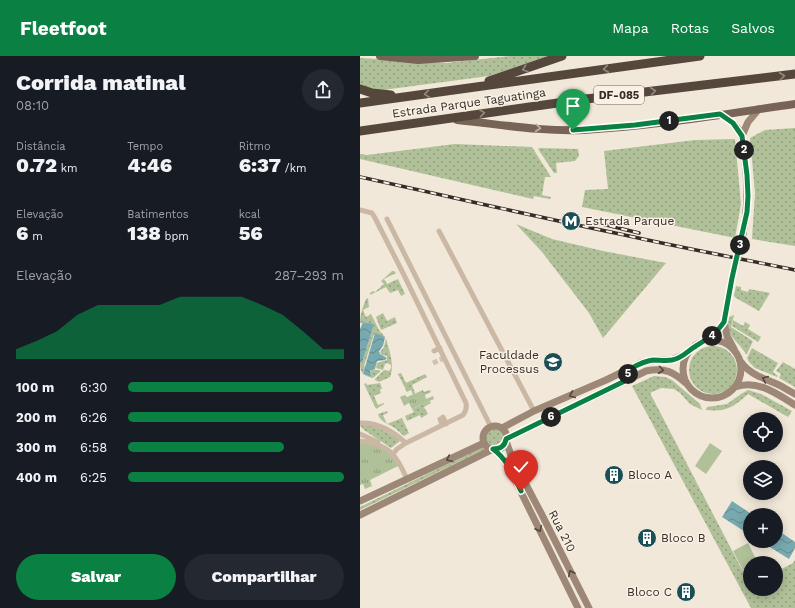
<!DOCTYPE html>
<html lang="pt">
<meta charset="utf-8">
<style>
:root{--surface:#171b24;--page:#242831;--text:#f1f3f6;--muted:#9ea1a6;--accent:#0b8043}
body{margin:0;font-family:"Work Sans",sans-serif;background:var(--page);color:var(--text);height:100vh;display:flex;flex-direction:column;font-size:15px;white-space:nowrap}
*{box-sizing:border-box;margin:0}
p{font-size:13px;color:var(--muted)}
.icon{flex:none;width:22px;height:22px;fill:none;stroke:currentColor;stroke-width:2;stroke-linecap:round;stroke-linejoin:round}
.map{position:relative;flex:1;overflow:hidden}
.panel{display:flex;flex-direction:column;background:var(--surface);width:360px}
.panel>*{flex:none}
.tools{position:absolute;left:383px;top:356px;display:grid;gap:8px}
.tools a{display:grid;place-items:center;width:40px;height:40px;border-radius:50%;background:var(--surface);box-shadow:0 2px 10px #0003;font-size:20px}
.pin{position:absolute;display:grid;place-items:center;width:34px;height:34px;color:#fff;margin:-41px -17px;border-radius:50% 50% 50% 0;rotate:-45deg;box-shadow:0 0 4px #0007}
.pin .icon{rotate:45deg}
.km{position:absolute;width:20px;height:20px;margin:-10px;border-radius:50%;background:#222;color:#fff;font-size:11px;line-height:20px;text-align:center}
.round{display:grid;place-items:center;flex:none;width:42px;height:42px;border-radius:21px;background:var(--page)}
.head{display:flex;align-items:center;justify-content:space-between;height:68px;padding:0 16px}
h1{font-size:22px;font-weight:800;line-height:30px}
.stats{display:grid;grid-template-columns:repeat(3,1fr);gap:6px;height:68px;padding:4px 16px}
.stats div{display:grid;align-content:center}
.stats b{font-size:20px;font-weight:800}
.stats small{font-size:11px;font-weight:400}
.stats p{font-size:11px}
.chart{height:112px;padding:8px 16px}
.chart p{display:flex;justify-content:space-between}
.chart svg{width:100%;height:72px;margin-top:4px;fill:var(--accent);opacity:.7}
.button{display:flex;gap:8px;margin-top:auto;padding:8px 16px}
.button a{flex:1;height:46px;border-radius:24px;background:var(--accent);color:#fff;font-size:16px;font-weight:800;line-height:46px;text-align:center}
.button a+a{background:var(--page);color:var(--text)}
ul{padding:0 16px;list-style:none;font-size:13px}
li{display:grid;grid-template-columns:64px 48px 1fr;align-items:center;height:30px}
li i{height:10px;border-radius:5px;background:var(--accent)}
header{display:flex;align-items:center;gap:24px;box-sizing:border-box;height:56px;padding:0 20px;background:var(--accent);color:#fff}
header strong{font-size:19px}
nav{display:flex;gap:22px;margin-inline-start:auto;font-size:14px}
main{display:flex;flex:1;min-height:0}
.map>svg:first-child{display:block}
.grass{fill:url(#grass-dots)}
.park{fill:url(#park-tufts)}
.pitch{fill:#b0c199}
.water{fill:url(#water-waves)}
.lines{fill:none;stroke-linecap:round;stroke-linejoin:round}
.street-tunnel{stroke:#ccc2b5;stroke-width:5;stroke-dasharray:5 2.5;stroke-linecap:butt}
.street{stroke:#cab8a5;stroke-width:5}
.secondary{stroke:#9d8776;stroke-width:7}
.primary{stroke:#776457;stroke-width:8}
.highway{stroke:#56473d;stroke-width:9}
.rail-casing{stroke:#352c26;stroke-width:3.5}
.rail{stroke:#f9f1e5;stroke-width:2;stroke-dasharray:6;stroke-linecap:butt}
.secondary-bridge{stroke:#9d8776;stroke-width:7}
.oneway{stroke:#978b80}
.oneway2{stroke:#beb2a5}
.oneway3{stroke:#54473e}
.route-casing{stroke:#fff;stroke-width:8}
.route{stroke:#0b8043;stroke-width:5}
.labels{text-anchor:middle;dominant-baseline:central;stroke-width:3;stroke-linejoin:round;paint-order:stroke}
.shield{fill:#f9f1e5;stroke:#70675f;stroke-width:1}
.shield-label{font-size:11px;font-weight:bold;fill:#352c26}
.street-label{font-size:12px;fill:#352c26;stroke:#f9f1e5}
.poi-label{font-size:12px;fill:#352c26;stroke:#f9f1e5;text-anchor:start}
</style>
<header>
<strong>Fleetfoot</strong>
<nav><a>Mapa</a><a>Rotas</a><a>Salvos</a></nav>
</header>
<main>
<section class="panel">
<div class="head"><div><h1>Corrida matinal</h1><p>08:10</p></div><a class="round"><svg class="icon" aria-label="share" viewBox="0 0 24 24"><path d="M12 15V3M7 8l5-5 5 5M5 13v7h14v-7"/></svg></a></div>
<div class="stats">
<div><p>Distância</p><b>0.72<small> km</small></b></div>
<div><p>Tempo</p><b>4:46</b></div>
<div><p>Ritmo</p><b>6:37<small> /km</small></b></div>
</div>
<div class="stats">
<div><p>Elevação</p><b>6<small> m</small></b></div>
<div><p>Batimentos</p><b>138<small> bpm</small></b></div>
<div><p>kcal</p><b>56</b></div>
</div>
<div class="chart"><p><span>Elevação</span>287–293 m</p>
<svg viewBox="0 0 160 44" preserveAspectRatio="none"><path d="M0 44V38L10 33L20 27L30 17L40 11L50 11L60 11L70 11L80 6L90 6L100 6L110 6L120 11L130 17L140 27L150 38L160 38V44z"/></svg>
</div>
<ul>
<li><b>100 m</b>6:30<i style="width:95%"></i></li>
<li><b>200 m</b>6:26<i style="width:99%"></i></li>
<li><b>300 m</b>6:58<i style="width:72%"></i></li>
<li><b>400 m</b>6:25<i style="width:100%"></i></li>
</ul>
<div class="button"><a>Salvar</a><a>Compartilhar</a></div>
</section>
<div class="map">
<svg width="435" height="552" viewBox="0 0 435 552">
<defs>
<pattern id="grass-dots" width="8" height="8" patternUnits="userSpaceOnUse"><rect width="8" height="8" fill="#b0c199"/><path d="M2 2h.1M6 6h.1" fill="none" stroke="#909d7d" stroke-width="1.8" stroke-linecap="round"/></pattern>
<pattern id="park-tufts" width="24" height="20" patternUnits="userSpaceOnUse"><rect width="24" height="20" fill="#b0c199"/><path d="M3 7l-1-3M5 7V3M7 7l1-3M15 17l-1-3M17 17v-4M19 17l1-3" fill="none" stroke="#909d7d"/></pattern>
<pattern id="water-waves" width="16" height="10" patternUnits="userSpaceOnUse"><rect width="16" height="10" fill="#77a9af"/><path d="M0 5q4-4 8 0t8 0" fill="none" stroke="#628a8e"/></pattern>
</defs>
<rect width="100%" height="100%" fill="#f2e8d9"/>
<path class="grass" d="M151 0H190L129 20 0 37V2L86 7Z
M435 72V190L392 183 395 137 390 82 405 74Z
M375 83 381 148 375 182 222 151 225 134 248 133 244 95 335 84Z
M95 88 172 91 191 121H185L182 139 191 141 190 143 174 140 173 143 0 103V98L7 99Z
M180 92 218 93 219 100 215 105 196 107 197 117H194L178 93Z
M156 168 192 183 243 195 306 207 243 282 229 257 182 196Z
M32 215H34L36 217 24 223 27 228 38 223 45 238 41 240 38 234 30 237 26 231 10 239V237L13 235 15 236 24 228 21 225Z
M376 230 381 231V234L388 236 389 233 410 237 399 255 376 242 374 240Z
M8 242 9 251 3 254 6 261 11 258 19 274 25 281 14 278 4 310H5L3 318 11 321 10 317C11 312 17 314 21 315L13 322C3 319 0 318 0 306L2 307 14 268 3 266 2 267H0C0 258 3 251 6 243Z
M23 257 27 265 35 261 37 267 21 274 16 261Z
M374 259 371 271 393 285 387 298H386C377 283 364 280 369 261Z
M373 264 383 270 385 266 390 269 388 273 401 281 398 286 372 270Z
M26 282C29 295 35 308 30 321L19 326 15 324V323L24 314 29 315 31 312V309L27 307 25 308 23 314 16 312 17 307 27 304V300L22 299 20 296 24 291Z
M329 314a24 24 0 1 1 48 0a24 24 0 1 1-48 0Z
M392 292 418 307 413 316 418 320 417 321 395 312 389 306 387 302Z
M423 306 435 313V331L419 322 421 318 416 315Z
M41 317 46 327 65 318 67 321 52 329 55 337 53 339 51 334 47 336 38 318Z
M294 320 305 321 312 324 340 348 342 354 330 348 320 337 314 333 301 332 290 337 390 529V533H416V516L433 507 435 504V552H391L272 330Z
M6 327 7 329 20 327 22 332 20 334 21 337 14 340 18 349 24 347V348L16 353 4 328Z
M388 334 401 338 432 355 428 361 388 338C374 351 366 356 346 354L347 351 367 348 381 338Z
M70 345 71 347 64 351 68 358 61 362 60 359 47 365 45 360 54 356 52 353Z
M27 355 28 357 23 359 27 368 42 362 49 377 44 380C40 377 37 373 33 371 27 367 20 366 18 358Z
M5 368 17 371 38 382 40 385 31 392 4 374 0 370Z
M126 382a9 9 0 1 1 18 0a9 9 0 1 1-18 0Z
M124 390 125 393 0 454V451Z"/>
<path class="park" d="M63 334 64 336 70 334 71 336 65 339 66 343 73 340 74 343 52 353 49 347 44 350 40 341 45 339 47 341Z
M0 387C22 388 26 394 40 409L10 424 12 430 5 433 3 428 0 429Z"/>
<path class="pitch" d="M350 387 362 395 346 418 335 410Z
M388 487 398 507H390L389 526 373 495Z"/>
<path class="water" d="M3 266 14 268 2 307 0 306V273Z
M15 277 25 281 23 290 19 295 20 298 27 302 25 304 17 305 15 313 10 315 11 321 3 318Z
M372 445 393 459H390V479L362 461Z
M416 473 435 486V492L429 503 400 485H416Z"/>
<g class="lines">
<path class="street-tunnel" d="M73 307 84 302"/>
<path class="street" d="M0 154 12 157 15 162 43 217 106 347C107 352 106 355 103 359L46 387C33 375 18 366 0 367
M27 163 131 371
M79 175 174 355
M74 295 80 292
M83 361 86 368
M80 363 82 369
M0 378 18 386
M0 385C30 389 35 397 47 423
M33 398 37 393 46 387"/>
<path class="secondary" d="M361 58C367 63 375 67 379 74 383 81 383 90 384 98 388 127 388 149 383 178
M382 80 388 66 399 53
M364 266 367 280 374 293
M345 284 356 276 364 266 372 222
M323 313a29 29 0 1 1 58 0a29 29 0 1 1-58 0Z
M381 306C391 320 407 323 421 330 426 333 431 336 435 338
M375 331C397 323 416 337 435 349
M123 382a12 12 0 1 1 24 0a12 12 0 1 1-24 0Z
M142 372 174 355 246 324 281 307 292 304H311L328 297
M146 383 286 315C305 311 314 316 328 329
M146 385 152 402 181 457 229 552
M0 445 124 387
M0 459 133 393C143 400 148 411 154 422L218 552"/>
<path class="primary" d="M20 0 58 4 115 0
M97 64C138 68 182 76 224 74 294 70 365 58 435 48"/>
<path class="highway" d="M129 25 202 0
M0 33 12 37 31 39
M0 47 340 0
M0 75 226 43 435 18"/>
<g class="rail-casing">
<path id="rail" d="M0 121C87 140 173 160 260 178 318 191 377 202 435 214
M238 167 279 177"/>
</g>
<use href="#rail" class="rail"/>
<path class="secondary-bridge" d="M372 222 383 178"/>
</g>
<defs><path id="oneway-chevron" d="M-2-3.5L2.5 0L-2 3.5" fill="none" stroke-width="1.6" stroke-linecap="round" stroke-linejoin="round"/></defs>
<g class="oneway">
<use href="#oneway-chevron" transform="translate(165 13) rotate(161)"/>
<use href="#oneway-chevron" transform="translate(246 13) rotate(172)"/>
<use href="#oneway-chevron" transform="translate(422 20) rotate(-7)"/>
<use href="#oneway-chevron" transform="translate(293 35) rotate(-7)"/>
<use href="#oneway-chevron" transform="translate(67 38) rotate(172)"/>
<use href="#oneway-chevron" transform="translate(122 57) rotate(-8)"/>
</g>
<use class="oneway2" href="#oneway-chevron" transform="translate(178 72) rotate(6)"/>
<g class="oneway3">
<use href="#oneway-chevron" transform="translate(301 314) rotate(7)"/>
<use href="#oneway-chevron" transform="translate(405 323) rotate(-157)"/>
<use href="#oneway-chevron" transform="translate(212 339) rotate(157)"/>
<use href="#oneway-chevron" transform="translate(89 403) rotate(155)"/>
<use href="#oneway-chevron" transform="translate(179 473) rotate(64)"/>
<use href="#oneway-chevron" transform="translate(211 517) rotate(-117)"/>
</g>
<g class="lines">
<g class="route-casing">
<path id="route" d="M161 435C154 420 147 403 133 393 140 393 145 390 146 383L273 321 268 318 270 313C277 309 284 305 293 304 299 304 306 305 312 304 323 302 327 295 336 290 347 283 357 277 364 266L372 222 387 156 388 140 387 119 382 80 373 67 360 58 275 69 213 74"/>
</g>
<use href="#route" class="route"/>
</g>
<defs>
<g id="metro-disc" transform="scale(1)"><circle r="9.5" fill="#1b4f57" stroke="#f9f1e5"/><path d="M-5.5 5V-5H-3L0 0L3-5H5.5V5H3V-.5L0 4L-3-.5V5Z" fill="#fff"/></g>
<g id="university-disc" transform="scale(1)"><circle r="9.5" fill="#1b4f57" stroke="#f9f1e5"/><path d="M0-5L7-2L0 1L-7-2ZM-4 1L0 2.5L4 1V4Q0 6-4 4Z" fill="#fff"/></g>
<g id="building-disc" transform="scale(1)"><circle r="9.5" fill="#1b4f57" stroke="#f9f1e5"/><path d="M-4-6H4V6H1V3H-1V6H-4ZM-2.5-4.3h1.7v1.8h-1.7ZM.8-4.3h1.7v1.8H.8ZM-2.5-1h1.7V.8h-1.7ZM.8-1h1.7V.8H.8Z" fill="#fff"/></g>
</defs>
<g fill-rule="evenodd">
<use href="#metro-disc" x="211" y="165"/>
<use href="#university-disc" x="193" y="306"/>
<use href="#building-disc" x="254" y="419"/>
<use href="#building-disc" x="287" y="482"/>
<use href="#building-disc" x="326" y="536"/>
</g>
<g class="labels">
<rect class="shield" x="234" y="30" width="50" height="18" rx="3"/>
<g class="shield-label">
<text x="259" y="39">DF-085</text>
</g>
<g class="street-label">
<text transform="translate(109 47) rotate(-8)">Estrada Parque Taguatinga</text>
<text transform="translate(202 475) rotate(63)">Rua 210</text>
</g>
<g class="poi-label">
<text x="225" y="165">Estrada Parque</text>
<text x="179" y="299" text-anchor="end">Faculdade<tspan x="179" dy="14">Processus</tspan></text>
<text x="268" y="419">Bloco A</text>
<text x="301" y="482">Bloco B</text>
<text x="312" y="536" text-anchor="end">Bloco C</text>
</g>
</g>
</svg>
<div class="tools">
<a><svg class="icon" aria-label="locate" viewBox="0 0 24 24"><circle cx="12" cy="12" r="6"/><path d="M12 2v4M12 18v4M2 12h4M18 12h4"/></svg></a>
<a><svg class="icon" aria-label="layers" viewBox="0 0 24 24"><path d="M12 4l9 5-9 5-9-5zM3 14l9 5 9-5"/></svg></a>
<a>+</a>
<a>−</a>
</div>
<div class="pin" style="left:213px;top:74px;background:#1e9e55"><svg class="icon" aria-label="arrive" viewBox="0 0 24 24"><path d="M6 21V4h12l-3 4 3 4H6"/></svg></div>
<div class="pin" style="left:161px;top:435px;background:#d93025"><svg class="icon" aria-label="check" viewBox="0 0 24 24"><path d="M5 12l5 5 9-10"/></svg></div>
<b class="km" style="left:309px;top:65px">1</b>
<b class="km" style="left:384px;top:94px">2</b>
<b class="km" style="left:380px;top:189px">3</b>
<b class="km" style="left:352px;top:280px">4</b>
<b class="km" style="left:268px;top:318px">5</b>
<b class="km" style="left:191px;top:361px">6</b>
</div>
</main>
